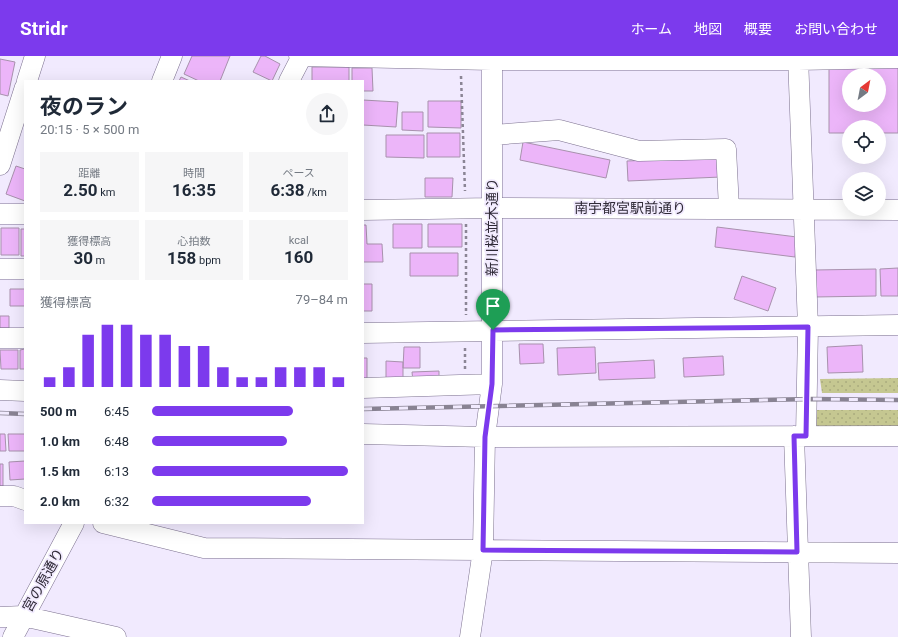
<!DOCTYPE html>
<html lang="ja">
<meta charset="utf-8">
<style>
:root{--surface:#fff;--page:#f6f6f7;--text:#1f2937;--muted:#747a83;--accent:#7c3aed}
body{margin:0;font-family:Roboto,"Noto Sans JP",sans-serif;background:var(--page);color:var(--text);height:100vh;display:flex;flex-direction:column;font-size:15px;white-space:nowrap}
*{box-sizing:border-box;margin:0}
p{font-size:13px;color:var(--muted)}
.icon{flex:none;width:22px;height:22px;fill:none;stroke:currentColor;stroke-width:2;stroke-linecap:round;stroke-linejoin:round}
.map{position:relative;flex:1;overflow:hidden}
.sheet{position:absolute;left:24px;top:24px;width:340px;height:444px;display:flex;flex-direction:column;background:var(--surface);border-radius:0px;box-shadow:0 4px 16px #0002}
.sheet>*{flex:none}
.needle{width:26px;rotate:32deg}
.fabs{position:absolute;left:842px;top:12px;display:grid;gap:8px}
.fabs a{display:grid;place-items:center;width:44px;height:44px;border-radius:50%;background:var(--surface);box-shadow:0 4px 16px #0002;font-size:20px}
.pin{position:absolute;display:grid;place-items:center;width:34px;height:34px;color:#fff;margin:-41px -17px;border-radius:50% 50% 50% 0;rotate:-45deg;box-shadow:0 0 4px #0007}
.pin .icon{rotate:45deg}
.round{display:grid;place-items:center;flex:none;width:42px;height:42px;border-radius:21px;background:var(--page)}
.summary{display:flex;align-items:center;justify-content:space-between;height:68px;padding:0 16px}
h1{font-size:22px;font-weight:700;line-height:30px}
.metrics{display:grid;grid-template-columns:repeat(3,1fr);gap:6px;height:68px;padding:4px 16px}
.metrics div{display:grid;align-content:center;border-radius:0px;background:var(--page);text-align:center}
.metrics b{font-size:17px;font-weight:700}
.metrics small{font-size:11px;font-weight:400}
.metrics p{font-size:11px}
.chart{height:112px;padding:8px 16px}
.chart p{display:flex;justify-content:space-between}
.chart svg{width:100%;height:72px;margin-top:4px;stroke:var(--accent);stroke-width:6}
ul{padding:0 16px;list-style:none;font-size:13px}
li{display:grid;grid-template-columns:64px 48px 1fr;align-items:center;height:30px}
li i{height:10px;border-radius:5px;background:var(--accent)}
header{display:flex;align-items:center;gap:24px;box-sizing:border-box;height:56px;padding:0 20px;background:var(--accent);color:#fff}
header strong{font-size:19px}
nav{display:flex;gap:22px;margin-inline-start:auto;font-size:14px}
.map>svg:first-child{display:block}
.grass{fill:url(#grass-dots)}
.building{fill:#ecb5f9;stroke:#a891ad;fill-rule:evenodd}
.lines{fill:none;stroke-linecap:round;stroke-linejoin:round}
.minor-casing{stroke:#7c718f;stroke-width:21}
.path{stroke:#8b8595;stroke-width:2.5;stroke-dasharray:3 3;stroke-linecap:butt}
.minor{stroke:#fff;stroke-width:20}
.rail-casing{stroke:#898393;stroke-width:4.5}
.rail{stroke:#f1eafe;stroke-width:3;stroke-dasharray:9;stroke-linecap:butt}
.route-casing{stroke:#fff;stroke-width:8}
.route{stroke:#7c3aed;stroke-width:5}
.labels{text-anchor:middle;dominant-baseline:central;stroke-width:3.5;stroke-linejoin:round;paint-order:stroke}
.street-label{font-size:14px;fill:#2f2a37;stroke:#f1eafe}
</style>
<header>
<strong>Stridr</strong>
<nav><a>ホーム</a><a>地図</a><a>概要</a><a>お問い合わせ</a></nav>
</header>
<div class="map">
<svg width="898" height="581" viewBox="0 0 898 581">
<defs>
<pattern id="grass-dots" width="8" height="8" patternUnits="userSpaceOnUse"><rect width="8" height="8" fill="#c5c791"/><path d="M2 2h.1M6 6h.1" fill="none" stroke="#aaab7e" stroke-width="1.8" stroke-linecap="round"/></pattern>
</defs>
<rect width="100%" height="100%" fill="#f1eafe"/>
<path class="grass" d="M898 322V337H822L820 323Z
M815 354H898V373L815 374Z"/>
<path class="building" d="M192 0H230L220 25H199L184 18Z
M261 0H265L280 8 272 25 253 16Z
M0 3 15 6 8 40 0 38Z
M829 10H898V77H879V71H849V77H829ZM849 19H879V49H849Z
M312 11H349V25H312Z
M352 12H372L373 35H363V25H352Z
M181 21 190 25H179Z
M363 44 398 46 396 71 363 69Z
M428 45H461V72L428 71Z
M402 56H423V75L402 74Z
M427 77H460V101H427Z
M386 79H424V102L386 101Z
M523 86 610 104 606 122 520 104Z
M720 101 721 121 628 125 627 105Z
M16 110 25 113V145L6 138Z
M425 122H453L452 141H425Z
M393 168H422V192H393Z
M428 168H462V191H428Z
M363 169H366L367 188H382L383 206H363Z
M717 171 797 181 795 201 715 191Z
M1 172H19V199H1Z
M21 173H25V200H21Z
M410 197H458V220H410Z
M898 212V240H881L880 213Z
M876 213V240L814 241V214Z
M742 220 776 232 768 255 734 243Z
M363 228H372V255H363Z
M10 233H25V250H10Z
M0 260H9V272H0Z
M519 288H543L544 307 520 308Z
M862 289 863 316 828 317 827 291Z
M404 291H420V312H403Z
M595 291 596 317 558 319 557 292Z
M25 293V313H20V294Z
M0 294H18V313H1Z
M723 300 724 319 684 321 683 302Z
M363 302H367V329H363Z
M654 304 655 322 599 324 598 307Z
M386 305 403 306V326H386Z
M439 315V325L413 326 412 316Z
M0 378H5L6 395H0Z
M8 378H25V395H9Z
M25 405V423L10 424 9 406Z
M0 408H3V430H0Z"/>
<g class="lines">
<g class="minor-casing">
<path id="minor" d="M299 0 492 4H798L898 2
M798 0 808 271 806 380
M27 25 35 0
M162 25 172 0
M289 25 302 0
M492 79 559 74 639 95 726 93 729 152
M0 109 25 31
M363 154 492 152 898 154
M0 158H25
M0 213H25
M363 277 898 269
M0 282H25
M363 332 492 328
M0 334 25 335
M363 378 485 381 898 380
M794 380 801 581
M0 440H14L25 444
M103 467 204 492 898 497
M0 561 23 560 116 581
M13 581 74 467
M470 581 483 494 485 381 492 328V0"/>
</g>
<path class="path" d="M461 20 465 135
M466 168V259
M465 313V292"/>
<use href="#minor" class="minor"/>
<g class="rail-casing">
<path id="rail" d="M363 353 812 343 898 344
M0 357 25 358"/>
</g>
<use href="#rail" class="rail"/>
</g>
<g class="lines">
<g class="route-casing">
<path id="route" d="M808 271 806 380H794L797 496 483 494 485 381 492 328 493 274Z"/>
</g>
<use href="#route" class="route"/>
</g>
<g class="labels">
<g class="street-label">
<text x="630" y="152">南宇都宮駅前通り</text>
<text transform="translate(492 171) rotate(-90)">新川桜並木通り</text>
<text transform="translate(43 524) rotate(-61)">宮の原通り</text>
</g>
</g>
</svg>
<div class="fabs">
<a><svg class="needle" viewBox="-14 -14 28 28"><path d="M0-13l5 13h-10z" fill="#e53935"/><path d="M0 13l5-13h-10z" fill="#747a83"/></svg></a>
<a><svg class="icon" aria-label="locate" viewBox="0 0 24 24"><circle cx="12" cy="12" r="6"/><path d="M12 2v4M12 18v4M2 12h4M18 12h4"/></svg></a>
<a><svg class="icon" aria-label="layers" viewBox="0 0 24 24"><path d="M12 4l9 5-9 5-9-5zM3 14l9 5 9-5"/></svg></a>
</div>
<div class="pin" style="left:493px;top:274px;background:#1e9e55"><svg class="icon" aria-label="arrive" viewBox="0 0 24 24"><path d="M6 21V4h12l-3 4 3 4H6"/></svg></div>
<section class="sheet">
<div class="summary"><div><h1>夜のラン</h1><p>20:15 · 5 × 500 m</p></div><a class="round"><svg class="icon" aria-label="share" viewBox="0 0 24 24"><path d="M12 15V3M7 8l5-5 5 5M5 13v7h14v-7"/></svg></a></div>
<div class="metrics">
<div><p>距離</p><b>2.50<small> km</small></b></div>
<div><p>時間</p><b>16:35</b></div>
<div><p>ペース</p><b>6:38<small> /km</small></b></div>
</div>
<div class="metrics">
<div><p>獲得標高</p><b>30<small> m</small></b></div>
<div><p>心拍数</p><b>158<small> bpm</small></b></div>
<div><p>kcal</p><b>160</b></div>
</div>
<div class="chart"><p><span>獲得標高</span>79–84 m</p>
<svg viewBox="0 0 160 44" preserveAspectRatio="none"><path d="M5 44V38M15 44V32M25 44V12M35 44V6M45 44V6M55 44V12M65 44V12M75 44V19M85 44V19M95 44V32M105 44V38M115 44V38M125 44V32M135 44V32M145 44V32M155 44V38"/></svg>
</div>
<ul>
<li><b>500 m</b>6:45<i style="width:72%"></i></li>
<li><b>1.0 km</b>6:48<i style="width:69%"></i></li>
<li><b>1.5 km</b>6:13<i style="width:100%"></i></li>
<li><b>2.0 km</b>6:32<i style="width:81%"></i></li>
</ul>
</section>
</div>
